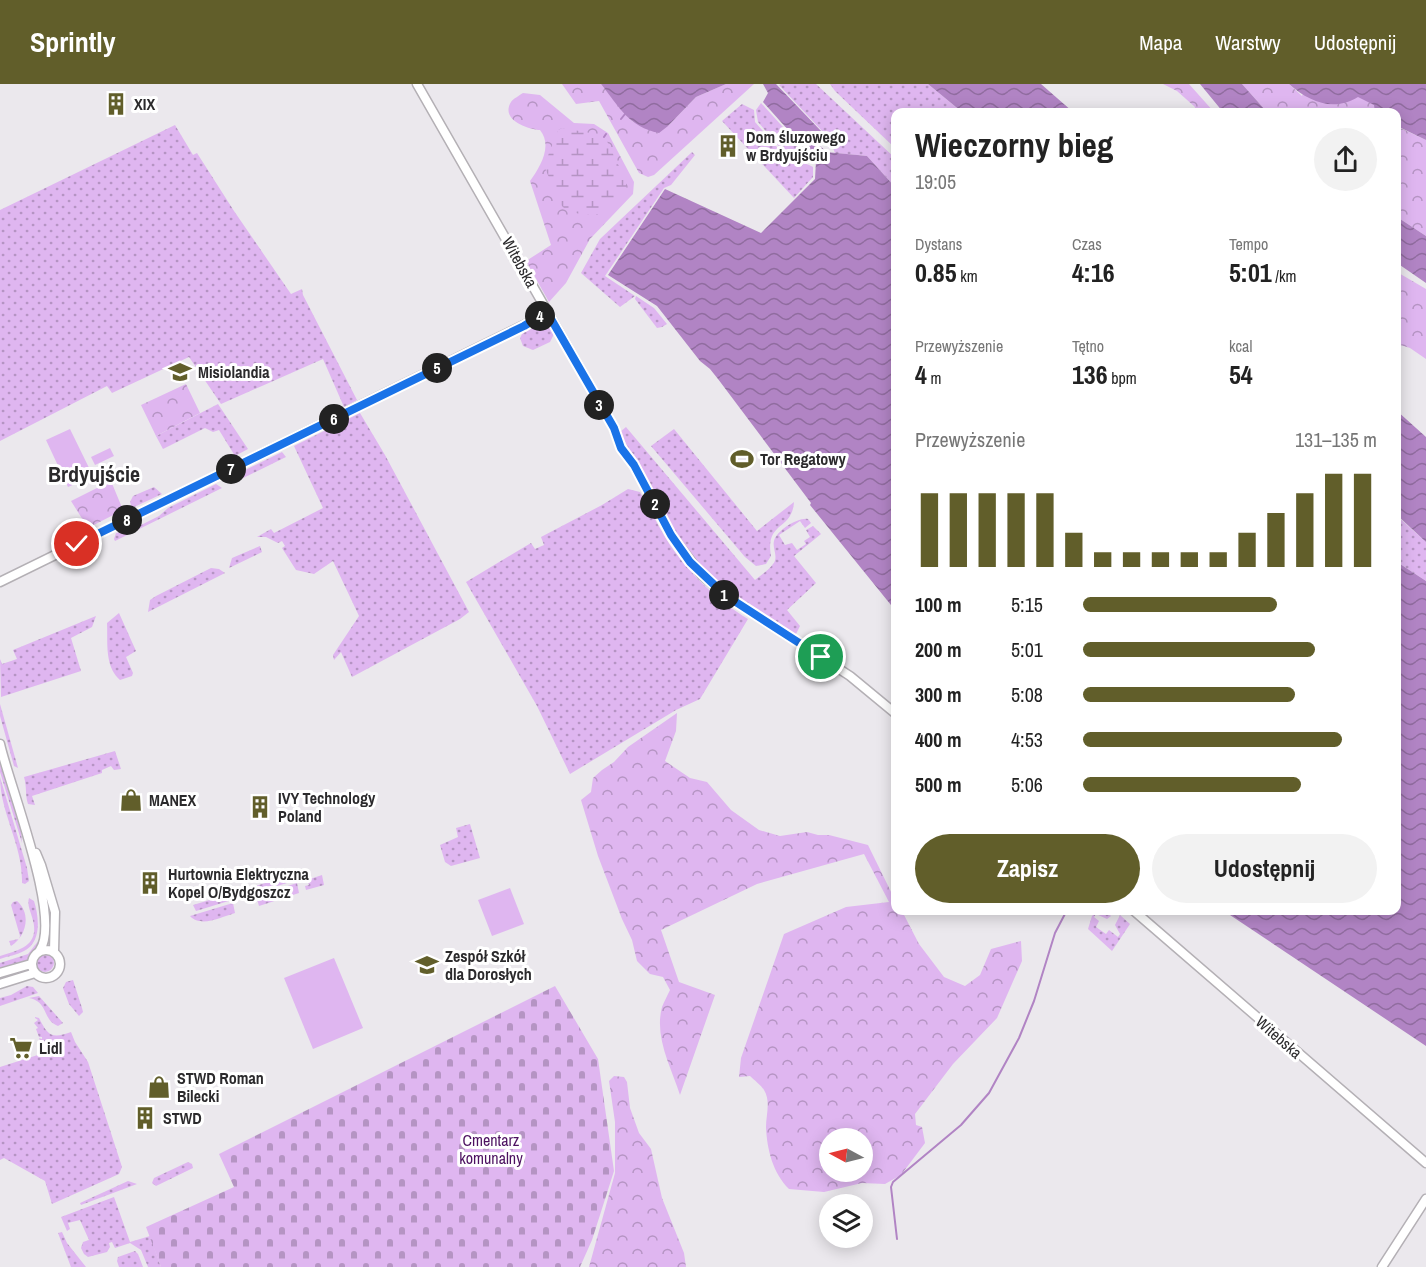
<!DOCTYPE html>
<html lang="pl">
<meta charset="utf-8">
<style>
:root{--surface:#fff;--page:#f2f2f2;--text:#222;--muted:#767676;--accent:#615e2a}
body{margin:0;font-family:"Archivo Narrow",sans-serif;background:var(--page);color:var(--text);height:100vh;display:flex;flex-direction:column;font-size:22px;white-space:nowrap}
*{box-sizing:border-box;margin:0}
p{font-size:20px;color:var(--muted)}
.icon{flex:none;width:33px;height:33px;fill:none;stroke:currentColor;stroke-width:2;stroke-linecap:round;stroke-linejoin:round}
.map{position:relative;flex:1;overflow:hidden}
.panel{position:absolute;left:891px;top:24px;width:510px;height:807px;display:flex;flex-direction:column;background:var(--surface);border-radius:12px;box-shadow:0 3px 15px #0003}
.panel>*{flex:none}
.needle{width:39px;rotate:277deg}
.buttons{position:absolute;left:819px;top:1044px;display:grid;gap:12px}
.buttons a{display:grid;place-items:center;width:54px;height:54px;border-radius:50%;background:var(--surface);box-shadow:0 3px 15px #0003;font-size:30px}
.pin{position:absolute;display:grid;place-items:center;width:51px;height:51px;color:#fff;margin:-26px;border:3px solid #fff;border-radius:50%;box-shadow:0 2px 6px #0007}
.km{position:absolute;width:30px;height:30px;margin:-15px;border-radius:50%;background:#222;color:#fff;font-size:16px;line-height:30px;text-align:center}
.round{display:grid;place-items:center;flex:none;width:63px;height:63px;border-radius:32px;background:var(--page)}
.headline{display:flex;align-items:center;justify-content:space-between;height:102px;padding:0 24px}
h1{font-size:33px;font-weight:700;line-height:45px}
.metrics{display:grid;grid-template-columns:repeat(3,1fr);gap:9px;height:102px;padding:6px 24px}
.metrics div{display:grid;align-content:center}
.metrics b{font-size:26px;font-weight:700}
.metrics small{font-size:16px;font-weight:400}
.metrics p{font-size:16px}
.chart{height:168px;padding:12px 24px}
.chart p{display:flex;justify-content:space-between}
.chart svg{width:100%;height:108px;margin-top:6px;stroke:var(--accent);stroke-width:6}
.cta{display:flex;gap:12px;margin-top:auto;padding:12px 24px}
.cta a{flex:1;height:69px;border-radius:36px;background:var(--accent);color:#fff;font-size:24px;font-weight:700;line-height:69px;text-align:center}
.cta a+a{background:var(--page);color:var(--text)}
ul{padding:0 24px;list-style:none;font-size:20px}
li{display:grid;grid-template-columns:96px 72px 1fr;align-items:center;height:45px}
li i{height:15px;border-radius:8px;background:var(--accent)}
header{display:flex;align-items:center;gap:36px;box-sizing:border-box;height:84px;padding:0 30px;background:var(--accent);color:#fff}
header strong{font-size:28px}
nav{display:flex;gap:33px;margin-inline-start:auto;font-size:21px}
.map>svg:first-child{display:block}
.grass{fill:url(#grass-dots)}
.forest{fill:url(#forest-crowns);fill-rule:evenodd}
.wetland{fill:url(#wetland-marsh)}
.cemetery{fill:url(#cemetery-stones)}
.pitch{fill:#dfb6f0}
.water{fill:url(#water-waves)}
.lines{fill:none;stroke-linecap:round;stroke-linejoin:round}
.stream{stroke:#b184c4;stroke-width:2}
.minor-casing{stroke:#b4b0b5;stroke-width:11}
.minor{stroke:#fff;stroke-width:8}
.route-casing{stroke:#fff;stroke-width:12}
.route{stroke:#1a73e8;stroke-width:8}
.labels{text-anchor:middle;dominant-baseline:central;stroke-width:6;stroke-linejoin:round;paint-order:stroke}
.poi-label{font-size:16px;font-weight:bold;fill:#2b2a2c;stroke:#fff;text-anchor:start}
.street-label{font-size:16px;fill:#2b2a2c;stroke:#fff}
.park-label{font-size:16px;fill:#4c1160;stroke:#fff}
.district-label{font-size:22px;font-weight:bold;fill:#2b2a2c;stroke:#fff}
</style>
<header>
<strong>Sprintly</strong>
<nav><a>Mapa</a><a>Warstwy</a><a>Udostępnij</a></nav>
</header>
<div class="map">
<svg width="1426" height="1183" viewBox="0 0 1426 1183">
<defs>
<pattern id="grass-dots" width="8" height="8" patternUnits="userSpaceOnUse" patternTransform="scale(1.5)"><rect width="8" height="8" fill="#dfb6f0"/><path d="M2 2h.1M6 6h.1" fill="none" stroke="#b594c3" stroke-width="1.8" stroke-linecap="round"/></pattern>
<pattern id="forest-crowns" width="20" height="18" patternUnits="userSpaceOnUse" patternTransform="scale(1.5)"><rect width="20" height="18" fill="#dfb6f0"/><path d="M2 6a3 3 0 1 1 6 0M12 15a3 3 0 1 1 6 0" fill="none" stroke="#b594c3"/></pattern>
<pattern id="wetland-marsh" width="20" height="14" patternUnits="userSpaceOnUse" patternTransform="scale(1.5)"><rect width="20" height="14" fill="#dfb6f0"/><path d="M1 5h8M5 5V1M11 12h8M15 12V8" fill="none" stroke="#b594c3"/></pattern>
<pattern id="cemetery-stones" width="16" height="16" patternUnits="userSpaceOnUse" patternTransform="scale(1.5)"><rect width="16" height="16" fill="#dfb6f0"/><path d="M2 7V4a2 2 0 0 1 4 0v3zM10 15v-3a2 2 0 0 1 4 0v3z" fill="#b594c3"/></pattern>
<pattern id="water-waves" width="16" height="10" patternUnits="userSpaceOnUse" patternTransform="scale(1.5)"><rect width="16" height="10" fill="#b184c4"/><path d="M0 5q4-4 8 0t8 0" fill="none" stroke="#906c9f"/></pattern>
</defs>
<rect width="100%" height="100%" fill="#ebe8ed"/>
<path class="grass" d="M781 0H816L895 74V103L867 72 835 69 833 64H828V59L825 60 820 55 823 48 779 1Z
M830 0H928L962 28H896L895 64 835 7Z
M761 19 803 65V75L790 73 783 67 758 38 756 26Z
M742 20 754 26 755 38 782 69C791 78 803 77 813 83V93L794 114 722 37Z
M175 41 193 71 197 69 234 127 291 210 302 205 303 211 357 316 344 323 323 275 221 320 189 273 112 309 107 302 0 357V126Z
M692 68 695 71 671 101 664 104 605 192 635 212 620 223 581 189 600 155Z
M636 212 654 224 667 240 662 243 657 244 635 215Z
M547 238 550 241 555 248 550 258 533 266 523 262 520 254C524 244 536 238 547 238Z
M218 320 248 365 235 372 219 346 213 348 205 344 163 365 156 352Z
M360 329 385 371 469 528 460 535 352 593 341 568 334 576 333 571 359 532 333 477 314 490 296 486 282 464 285 462 282 457 278 459 266 453H257L271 445 274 449 323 424 294 362Z
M626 343 755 496C761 491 769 486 773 480 779 473 772 464 774 457 776 447 798 433 808 435L811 439 805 444 800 437 779 451 785 461 792 459 797 466 806 460 804 457 810 453 806 446 813 442 821 450 794 472 816 499 787 526 800 542 796 550H791C766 533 738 519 715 498 673 460 646 398 620 348Z
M674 345 757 447 794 418C792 447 765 437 771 472L766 480 756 482 745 473 651 362Z
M282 368 286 373 239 396V389Z
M216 400 222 404 115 457 114 455 116 449 131 446 159 432 168 424Z
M154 403 162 410 132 424 130 418 133 412Z
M628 405 640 408C650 425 659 444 670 461 690 490 718 517 748 535L700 615 676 626 570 690 537 622 466 498 531 459 535 465 544 461 541 453 602 421Z
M1396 431 1426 458V497L1397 478Z
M260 462 262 468 229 484 232 474Z
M211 484 219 485 225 489 148 528 150 516 156 512Z
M119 529 136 567 126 573 133 589 132 592 120 596C104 582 108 557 107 539Z
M96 532 92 543 71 554 81 587 1 613 0 575 2 580 17 575 13 566Z
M0 620 18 684 14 682 0 632Z
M115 667 121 685 114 686 111 682 102 686V689L32 712 35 721 28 720C25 711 27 703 24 693Z
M0 679 21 747 22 759 0 688Z
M0 693 27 784 29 797 25 800 22 799C23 761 0 729 0 693Z
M470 740 480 774 451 782 445 778 440 761 458 753 456 744Z
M322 791 324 801 306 806 305 802 309 801 307 796Z
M285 793 287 799 251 810 249 804Z
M297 799 299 809 259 822 256 812Z
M233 809 235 815 196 827 193 821Z
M29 814 34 817C39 833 42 858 24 867 17 871 8 872 0 875V872C21 866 41 861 32 833 30 826 27 821 29 814Z
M17 817C32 830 26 853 11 862L9 857 19 855 20 852 11 821 13 818Z
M233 819 235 829C221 833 201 844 190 832Z
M1097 827H1106L1111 832 1115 829 1107 835 1096 830 1094 833 1099 837 1096 843 1106 850 1109 846 1118 853 1120 850 1115 841 1120 831 1130 840 1112 867 1088 845 1092 832Z
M39 856 40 861 24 879 0 885V879L28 870Z
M36 879a9 9 0 1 1 18 0a9 9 0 1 1-18 0Z
M73 896 82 924 83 928 79 932 69 920 63 904 66 898Z
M27 902 33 903 38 909 0 922V914L11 911Z
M39 912 63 939 58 942C42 936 49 918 29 914Z
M35 933 39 934C48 952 52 955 71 948L75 958 88 978 122 1083 119 1090 52 1120 45 1097 4 1074 0 1076V983L44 969 39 954 42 955V953H39L36 945 38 944 34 939 38 936 35 934Z
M188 1078 192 1080 193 1084 156 1102 152 1099 154 1094Z
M128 1097 137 1100 81 1121 80 1119Z
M114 1113 130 1158 150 1152 161 1183H148L141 1166 130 1159 115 1164 112 1158 109 1159 110 1163 107 1168 88 1173 84 1170 81 1164 83 1158 89 1156 80 1136 68 1139 70 1145 67 1147 61 1133Z
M62 1148 67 1159 86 1183H71L58 1149Z
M135 1167 138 1170 143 1183H119L117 1177 118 1173Z"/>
<path class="forest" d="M562 0H601L625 30 633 38 668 42 696 13 726 0H754L654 91 648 93 639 89 599 17 576 20Z
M1163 0H1189L1214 28H1194L1195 23 1177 7Z
M1242 0H1289L1302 12 1307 0H1426L1396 28H1267Z
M523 9 540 11 574 39 594 40 608 49 634 98 633 110 590 155 566 199 549 218 526 177 551 161 530 97C540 83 553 62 540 46 528 45 500 36 511 18 513 15 520 11 523 9Z
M1396 42 1426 56V152L1397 133Z
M1397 188 1426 205V275L1410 264 1397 260Z
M186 300 200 329 156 352 141 321Z
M111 397 123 426 88 444 71 417Z
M677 629 676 647 665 677 690 694 707 698 731 726 759 746 780 752 807 748 818 751H829L868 761 895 816 896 826 902 827 919 860 944 893 965 902 980 891 991 865 1021 857 1022 877 997 934 953 980 915 1030 916 1041 922 1043 925 1059 901 1091 885 1100 862 1099 824 1108 789 1105C773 1089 767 1066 766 1043 766 1031 771 1017 764 1006 761 1001 754 996 750 992L739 993 741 974 784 850 846 823 889 818 864 770 757 800 661 846 679 898 715 911 680 1011C671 983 654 953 662 923 664 918 667 912 670 906L663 893 650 890 637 877 632 856 622 835 598 772 581 716 591 708 593 694 602 686 614 678 628 663ZM830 1054H862V1088H830Z
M614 992 624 993 627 998 630 1024 639 1049 651 1065 662 1114 684 1169 686 1183H589L615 1089V1038L609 997Z"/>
<path class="wetland" d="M562 44 602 51 606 55 626 97V106L598 130 583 131 566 126 561 121 544 82 558 46Z"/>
<path class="cemetery" d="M555 902 598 975 614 1087 592 1156 580 1183H161L146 1143 234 1103 219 1070Z"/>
<path class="pitch" d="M70 345 93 392 68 403 46 356Z
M110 364 114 372 95 381 91 373Z
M510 804 524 840 492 852 478 816Z
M334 874 363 944 313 965 284 894Z"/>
<path class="water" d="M601 0H726L696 13 668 42 659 49C629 43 619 23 601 0Z
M763 0H776L822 48 816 57 826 68 867 72 895 103V526L810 421 811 419 718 295 710 285 700 277 657 222 608 191 665 105 761 149 815 95 816 77 763 18 768 9Z
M928 0H1041L1073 28H962Z
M1200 0H1242L1267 28H1223Z
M1289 0H1426V56L1397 42 1396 28H1375L1374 21 1358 13C1334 28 1309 18 1289 0Z
M1397 133 1426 152V199L1397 179Z
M1396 326 1426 353V458L1397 431Z
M1397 478 1426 497V962L1224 827 1396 826Z"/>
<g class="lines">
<path class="stream" d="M621 35 625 30
M604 53 606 50
M897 1155 891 1103 893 1098 961 1041 989 1009 1019 954 1034 917 1055 849 1067 826"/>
<g class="minor-casing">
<path id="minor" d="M417 0 614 344 621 364 634 381 671 451 701 490 725 511 850 592 896 630
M0 498 524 241 547 228
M0 660C9 701 62 833 40 866
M36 769 41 781 55 828 54 867
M1133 826 1426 1079
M32 880a14 14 0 1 1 28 0a14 14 0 1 1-28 0Z
M0 889 31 880
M0 900 35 889
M1382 1183 1426 1115"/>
</g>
<use href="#minor" class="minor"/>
</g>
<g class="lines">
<g class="route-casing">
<path id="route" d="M77 460 524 242 547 228 614 344 621 364 634 381 671 451 690 478 725 511 821 573"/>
</g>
<use href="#route" class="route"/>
</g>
<defs>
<g id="building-bare" transform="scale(1.8)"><path d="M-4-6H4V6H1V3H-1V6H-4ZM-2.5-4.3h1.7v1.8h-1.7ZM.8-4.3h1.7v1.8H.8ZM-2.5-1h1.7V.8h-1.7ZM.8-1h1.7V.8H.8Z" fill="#615e2a" stroke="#fff" stroke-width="2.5" paint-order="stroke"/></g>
<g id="school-bare" transform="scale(1.8)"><path d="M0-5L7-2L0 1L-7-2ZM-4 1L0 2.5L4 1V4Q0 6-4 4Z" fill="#615e2a" stroke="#fff" stroke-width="2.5" paint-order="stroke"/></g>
<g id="stadium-bare" transform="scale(1.8)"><path d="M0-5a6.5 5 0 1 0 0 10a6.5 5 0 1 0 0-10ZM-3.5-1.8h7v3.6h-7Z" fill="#615e2a" stroke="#fff" stroke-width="2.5" paint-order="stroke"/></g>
<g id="shop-bare" transform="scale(1.8)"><path d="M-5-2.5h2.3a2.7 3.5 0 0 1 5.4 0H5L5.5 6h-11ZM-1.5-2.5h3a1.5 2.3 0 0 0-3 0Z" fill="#615e2a" stroke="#fff" stroke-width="2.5" paint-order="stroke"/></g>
<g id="supermarket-bare" transform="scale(1.8)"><path d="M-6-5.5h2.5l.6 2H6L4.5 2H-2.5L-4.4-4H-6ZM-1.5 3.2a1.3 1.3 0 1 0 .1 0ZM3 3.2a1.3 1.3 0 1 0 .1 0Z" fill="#615e2a" stroke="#fff" stroke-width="2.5" paint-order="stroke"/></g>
</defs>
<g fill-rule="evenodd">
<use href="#building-bare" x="116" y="20"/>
<use href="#building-bare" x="728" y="62"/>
<use href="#school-bare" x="180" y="288"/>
<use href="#stadium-bare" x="742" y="375"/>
<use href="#shop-bare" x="131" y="716"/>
<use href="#building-bare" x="260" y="723"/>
<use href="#building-bare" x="150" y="799"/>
<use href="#school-bare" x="427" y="881"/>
<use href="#supermarket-bare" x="21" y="964"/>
<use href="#shop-bare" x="159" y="1003"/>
<use href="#building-bare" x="145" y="1034"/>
</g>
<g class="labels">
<g class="poi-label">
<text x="134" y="20">XIX</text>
<text x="746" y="53">Dom śluzowego<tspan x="746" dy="18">w Brdyujściu</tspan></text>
<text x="198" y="288">Misiolandia</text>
<text x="760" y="375">Tor Regatowy</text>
<text x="278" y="714">IVY Technology<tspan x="278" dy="18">Poland</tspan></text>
<text x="149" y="716">MANEX</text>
<text x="168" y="790">Hurtownia Elektryczna<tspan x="168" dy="18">Kopel O/Bydgoszcz</tspan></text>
<text x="445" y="872">Zespół Szkół<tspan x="445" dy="18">dla Dorosłych</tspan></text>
<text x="39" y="964">Lidl</text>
<text x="177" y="994">STWD Roman<tspan x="177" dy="18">Bilecki</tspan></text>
<text x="163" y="1034">STWD</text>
</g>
<g class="street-label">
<text transform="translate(520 178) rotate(61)">Witebska</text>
<text transform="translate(1279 953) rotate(41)">Witebska</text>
</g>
<g class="park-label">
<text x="491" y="1056">Cmentarz<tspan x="491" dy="18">komunalny</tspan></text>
</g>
<g class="district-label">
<text x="94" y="390">Brdyujście</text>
</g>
</g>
</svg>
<div class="buttons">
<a><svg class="needle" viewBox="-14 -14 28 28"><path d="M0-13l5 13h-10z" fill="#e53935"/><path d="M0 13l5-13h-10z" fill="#767676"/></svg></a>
<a><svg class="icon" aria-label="layers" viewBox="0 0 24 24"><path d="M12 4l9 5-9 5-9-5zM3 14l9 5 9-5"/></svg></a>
</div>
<div class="pin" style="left:821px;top:573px;background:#1e9e55"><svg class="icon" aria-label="arrive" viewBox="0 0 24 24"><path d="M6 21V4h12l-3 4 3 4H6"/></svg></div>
<div class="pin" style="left:77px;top:460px;background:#d93025"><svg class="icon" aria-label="check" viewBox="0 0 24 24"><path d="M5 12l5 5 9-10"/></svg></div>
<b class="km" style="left:724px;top:511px">1</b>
<b class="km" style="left:655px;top:420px">2</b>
<b class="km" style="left:599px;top:321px">3</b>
<b class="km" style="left:540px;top:232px">4</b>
<b class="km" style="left:437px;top:284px">5</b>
<b class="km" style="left:334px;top:335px">6</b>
<b class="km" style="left:231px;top:385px">7</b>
<b class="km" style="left:127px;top:436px">8</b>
<section class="panel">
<div class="headline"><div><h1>Wieczorny bieg</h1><p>19:05</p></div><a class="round"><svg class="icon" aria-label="share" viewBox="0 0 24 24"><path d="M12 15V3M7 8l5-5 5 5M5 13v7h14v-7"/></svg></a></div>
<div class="metrics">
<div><p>Dystans</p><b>0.85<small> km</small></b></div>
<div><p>Czas</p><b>4:16</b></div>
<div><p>Tempo</p><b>5:01<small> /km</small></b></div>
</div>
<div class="metrics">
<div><p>Przewyższenie</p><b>4<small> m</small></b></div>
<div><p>Tętno</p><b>136<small> bpm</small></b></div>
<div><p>kcal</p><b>54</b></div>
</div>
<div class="chart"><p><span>Przewyższenie</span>131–135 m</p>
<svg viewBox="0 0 160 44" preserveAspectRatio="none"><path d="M5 44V14M15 44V14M25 44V14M35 44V14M45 44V14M55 44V30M65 44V38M75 44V38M85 44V38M95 44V38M105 44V38M115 44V30M125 44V22M135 44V14M145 44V6M155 44V6"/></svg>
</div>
<ul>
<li><b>100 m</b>5:15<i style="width:66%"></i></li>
<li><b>200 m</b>5:01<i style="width:79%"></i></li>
<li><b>300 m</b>5:08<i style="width:72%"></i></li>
<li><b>400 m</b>4:53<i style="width:88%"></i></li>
<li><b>500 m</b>5:06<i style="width:74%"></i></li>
</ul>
<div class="cta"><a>Zapisz</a><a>Udostępnij</a></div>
</section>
</div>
